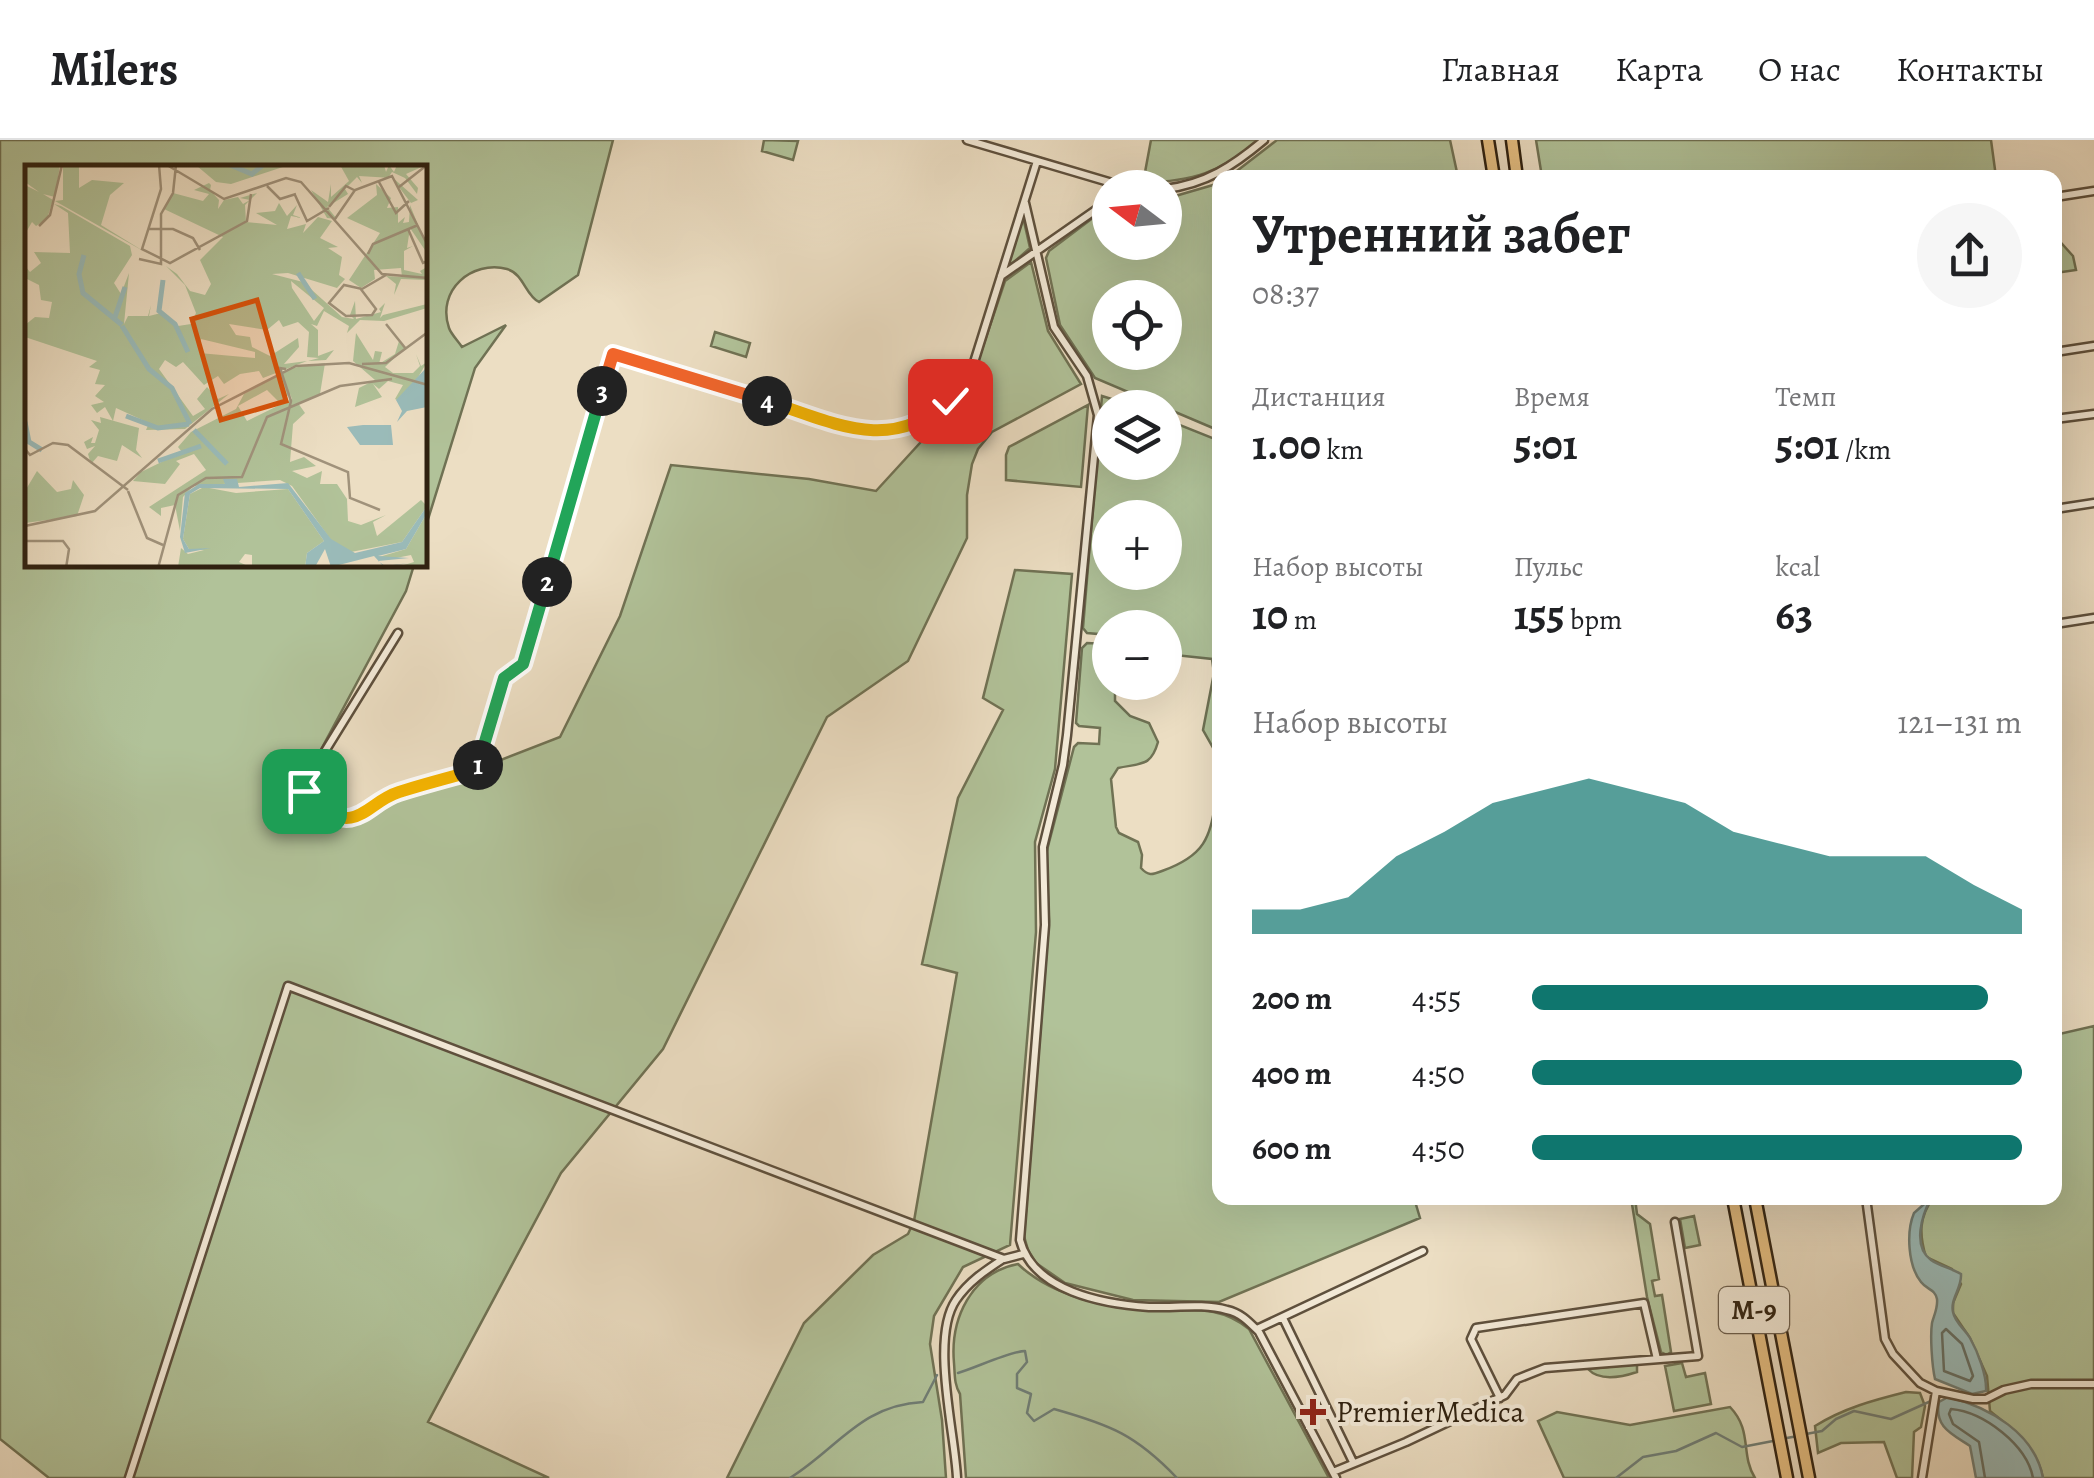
<!DOCTYPE html>
<html lang="ru">
<meta charset="utf-8">
<style>
:root{--surface:#fff;--page:#f6f6f6;--text:#202124;--muted:#757577;--line:#e0e0e0;--accent:#0f766e}
body{margin:0;font-family:Alegreya,serif;background:var(--page);color:var(--text);height:100vh;display:flex;flex-direction:column;font-size:38px;white-space:nowrap}
*{box-sizing:border-box;margin:0}
p{font-size:32px;color:var(--muted)}
.icon{flex:none;width:55px;height:55px;fill:none;stroke:currentColor;stroke-width:2;stroke-linecap:round;stroke-linejoin:round}
.map{position:relative;flex:1;overflow:hidden}
.sheet{position:absolute;left:1212px;top:30px;width:850px;height:1035px;display:flex;flex-direction:column;background:var(--surface);border-radius:20px;box-shadow:0 10px 40px #0002}
.sheet>*{flex:none}
.needle{width:65px;rotate:286deg}
.tools{position:absolute;left:1092px;top:30px;display:grid;gap:20px}
.tools a{display:grid;place-items:center;width:90px;height:90px;border-radius:50%;background:var(--surface);box-shadow:0 10px 40px #0002;font-size:50px}
.pin{position:absolute;display:grid;place-items:center;width:85px;height:85px;color:#fff;margin:-42px;border-radius:20px;box-shadow:0 5px 15px #0006}
.km{position:absolute;width:50px;height:50px;margin:-25px;border-radius:50%;background:#222;color:#fff;font-size:28px;line-height:50px;text-align:center}
.round{display:grid;place-items:center;flex:none;width:105px;height:105px;border-radius:52px;background:var(--page)}
.summary{display:flex;align-items:center;justify-content:space-between;height:170px;padding:0 40px}
h1{font-size:55px;font-weight:700;line-height:75px}
.figures{display:grid;grid-template-columns:repeat(3,1fr);gap:15px;height:170px;padding:10px 40px}
.figures div{display:grid;align-content:center}
.figures b{font-size:42px;font-weight:700}
.figures small{font-size:28px;font-weight:400}
.figures p{font-size:28px}
.chart{height:280px;padding:20px 40px}
.chart p{display:flex;justify-content:space-between}
.chart svg{width:100%;height:180px;margin-top:10px;fill:var(--accent);opacity:.7}
ul{padding:0 40px;list-style:none;font-size:32px}
li{display:grid;grid-template-columns:160px 120px 1fr;align-items:center;height:75px}
li i{height:25px;border-radius:12px;background:var(--accent)}
header{display:flex;align-items:center;gap:60px;box-sizing:border-box;height:140px;padding:0 50px;background:var(--surface);border-bottom:2px solid var(--line)}
header strong{font-size:48px}
nav{display:flex;gap:55px;margin-inline-start:auto;font-size:35px}
.map>svg:first-child{display:block}
.green{fill:#b1c299;stroke:#707254;stroke-width:2.5;fill-rule:evenodd}
.water{fill:#9abbb9;stroke:#6f7d75;stroke-width:2.5}
.lines{fill:none;stroke-linecap:round;stroke-linejoin:round}
.shore{stroke:#646e64;stroke-width:2.5}
.stream{stroke:#6f7d75;stroke-width:2.5}
.minor-casing{stroke:#5e503d;stroke-width:11}
.highway-casing{stroke:#2f2110;stroke-width:15}
.minor{stroke:#f3ead8;stroke-width:6}
.highway{stroke:#e6bf82;stroke-width:10}
.split-1-casing{stroke:#fff;stroke-width:20}
.split-2-casing{stroke:#fff;stroke-width:20}
.split-3-casing{stroke:#fff;stroke-width:20}
.split-4-casing{stroke:#fff;stroke-width:20}
.split-5-casing{stroke:#fff;stroke-width:20}
.split-1{stroke:#f5b400;stroke-width:12}
.split-2{stroke:#22a559;stroke-width:12}
.split-3{stroke:#22a559;stroke-width:12}
.split-4{stroke:#f0652b;stroke-width:12}
.split-5{stroke:#f5b400;stroke-width:12}
.poi-dot{fill:#8f2418;stroke:#f3ead8;stroke-width:4}
.labels{text-anchor:middle;dominant-baseline:central;stroke-width:8;stroke-linejoin:round;paint-order:stroke}
.shield{fill:#f3ead8;stroke:#6a5d4c;stroke-width:2.5}
.shield-label{font-size:28px;font-weight:bold;fill:#2f2110}
.poi-label{font-size:30px;fill:#2f2110;stroke:#f3ead8;text-anchor:start}
.inset-river{fill:none;stroke:#9abbb9;stroke-width:5}
.inset-road{fill:none;stroke:#a0927b;stroke-width:2.5}
.view{fill:#d6530c;fill-opacity:0.15;stroke:#d6530c;stroke-width:5}
.inset-edge{fill:none;stroke:#2f2110;stroke-width:5}
</style>
<header>
<strong>Milers</strong>
<nav><a>Главная</a><a>Карта</a><a>О нас</a><a>Контакты</a></nav>
</header>
<div class="map">
<svg width="2094" height="1338" viewBox="0 0 2094 1338">
<rect width="100%" height="100%" fill="#ecdec3"/>
<filter id="stains"><feTurbulence type="fractalNoise" baseFrequency=".002" numOctaves="4"/><feColorMatrix values="0 0 0 0 .2 0 0 0 0 .09 0 0 0 0 .02 0 0 0 .5 -.17"/></filter>
<radialGradient id="worn" r=".72"><stop offset=".6" stop-color="#630" stop-opacity="0"/><stop offset="1" stop-color="#630" stop-opacity=".3"/></radialGradient>
<path class="green" d="M0 0H613L578 135 539 162C525 155 524 134 507 129 472 120 436 150 449 188 451 194 458 201 462 207L506 185 475 228 425 389V28H28V425H414L406 451 293 662 349 679 560 597 620 476 671 325 809 339 876 351 942 279 963 266 1005 141 1031 122 1048 191 1081 244 992 292 978 309 972 324 967 355V398L908 521 827 577 663 909 561 1033 428 1282 549 1338H49L0 1299Z
M764 0 798 1 793 20 762 11Z
M1151 0H1259C1220 33 1193 41 1143 43Z
M1277 0H1450L1458 37H1229Z
M1536 0H1991L1996 37H1542Z
M1220 43V291L1095 238 1060 185 1046 118 1049 111 1110 65V102H1165V59ZM1110 158H1165V212H1110Z
M1023 77 1030 108 1006 129Z
M2055 96 2073 116 2076 130 2055 133Z
M715 192 750 203 746 217 711 206Z
M1102 256 1137 267 1110 268V322H1165V279L1220 301V620L1203 590 1214 533 1212 519 1165 514V488H1110V542L1115 543V561L1130 576 1149 583 1158 602C1151 627 1141 623 1118 628L1111 639 1116 687 1119 693 1138 702 1142 715 1141 728C1148 736 1152 735 1162 731 1215 712 1209 689 1220 641V1058H1414L1420 1078 1219 1162 1133 1160 1065 1143 1036 1123 1028 1110 1024 1096 1049 781 1046 714 1074 607 1078 603 1099 604 1100 588 1079 586 1076 583 1082 508 1087 503 1108 504 1109 495 1087 493 1083 488ZM1110 378H1165V432H1110Z
M1088 265 1081 347 1006 340V315L1009 307Z
M1015 430 1072 434 1055 629 1035 702 1036 792 1010 1105 963 1127 934 1176 930 1204 942 1280 946 1338H727L804 1183 873 1115 908 1094 914 1081 957 833 922 824 958 658 1003 570 983 558Z
M2094 886V1338H2043C2037 1307 2014 1290 1990 1271L1987 1236 1970 1198 1953 1173V1163L1961 1144 1952 1129 1926 1117C1919 1094 1919 1077 1933 1058H2055V895Z
M1631 1058H1635L1637 1074 1650 1084 1659 1139 1652 1141 1655 1156 1662 1155 1671 1212 1667 1215 1661 1212 1647 1157Z
M1694 1076 1700 1105 1685 1108 1680 1079Z
M1018 1124C1050 1155 1107 1169 1151 1170 1189 1172 1217 1163 1249 1189L1329 1338H966L960 1254C954 1244 955 1235 954 1223 950 1179 971 1133 1018 1124Z
M1682 1223 1686 1237 1705 1233 1711 1264 1674 1271 1665 1226Z
M1637 1224V1232C1622 1237 1600 1242 1588 1229Z
M1906 1252 1920 1253 1925 1266 1921 1287 1914 1292 1912 1338H1897L1884 1302 1841 1303 1818 1313 1815 1286C1844 1268 1874 1260 1906 1252Z
M1730 1267C1753 1291 1740 1314 1755 1338H1564L1538 1281 1557 1272 1630 1285Z"/>
<path class="water" d="M1931 1058C1922 1075 1912 1106 1931 1120 1939 1126 1951 1128 1961 1134 1962 1148 1950 1159 1953 1172 1955 1183 1965 1189 1970 1198 1978 1212 1987 1236 1986 1251L1972 1254 1935 1239C1932 1226 1930 1196 1932 1183 1934 1175 1938 1168 1937 1159 1935 1149 1927 1150 1921 1142 1908 1126 1906 1092 1914 1073Z
M1948 1257C1989 1267 2035 1293 2043 1338H1976L1970 1306C1952 1294 1934 1287 1939 1262Z"/>
<g class="lines">
<path class="shore" d="M1946 1189 1962 1204 1973 1236 1970 1241 1944 1231 1942 1193Z
M1985 1338 1979 1302 1953 1284 1949 1274 1951 1269C1984 1272 2027 1305 2033 1338"/>
<path class="stream" d="M958 1233C975 1228 1011 1211 1025 1211L1027 1222 1017 1234V1248L1031 1254 1027 1273 1034 1281 1054 1269C1111 1285 1136 1295 1177 1338
M1806 1294 1822 1291 1836 1279 1854 1271 1891 1279 1931 1261
M1781 1299 1798 1296
M790 1338C838 1308 861 1265 923 1262L937 1235
M1616 1338 1643 1317 1676 1311 1716 1293 1742 1307 1773 1301"/>
<g class="minor-casing">
<path id="minor" d="M967 0 1129 48
M1165 49C1206 44 1233 26 1264 0
M2055 57 2094 51
M1025 63 1054 187 1087 236 1098 275 1067 595 1063 625 1043 707 1045 785 1020 1100C1033 1151 1103 1164 1149 1167 1174 1168 1203 1163 1227 1170 1241 1173 1249 1182 1259 1192L1336 1338
M1001 136 1110 60
M2055 212 2094 206
M2055 279 2094 274
M2055 369 2094 363
M2055 484 2094 478
M398 493 306 642V659L327 673 347 679 377 667 392 654 477 630 504 538 523 524 613 213 875 293C915 291 954 268 971 232L1037 21
M1866 1058 1885 1199 1893 1214 1920 1243 1936 1251 1973 1259H1986L2004 1250 2031 1244H2094
M1283 1178 1353 1322
M1257 1189 1423 1111
M1500 1258 1471 1199 1476 1188 1644 1163 1657 1219
M1333 1332 1406 1302 1505 1255 1517 1239 1545 1228 1698 1216 1675 1082
M129 1338 288 846 996 1116 1004 1119 1023 1114
M957 1338C955 1293 930 1198 956 1160 968 1142 986 1130 1003 1119
M1922 1338 1936 1251"/>
</g>
<g class="highway-casing">
<path id="highway" d="M1488 0 1494 38
M1512 0 1517 38
M1733 1058 1787 1338
M1755 1058 1809 1338"/>
</g>
<use href="#minor" class="minor"/>
<use href="#highway" class="highway"/>
</g>
<g class="lines">
<g class="split-1-casing">
<path id="split-1" d="M304 651C306 661 311 663 319 668 359 694 367 662 399 652 424 644 451 637 477 630L478 625"/>
</g>
<g class="split-2-casing">
<path id="split-2" d="M478 625 504 538 523 524 547 442"/>
</g>
<g class="split-3-casing">
<path id="split-3" d="M547 442 602 251"/>
</g>
<g class="split-4-casing">
<path id="split-4" d="M602 251 613 214 767 261"/>
</g>
<g class="split-5-casing">
<path id="split-5" d="M767 261C835 283 889 314 950 261"/>
</g>
<use href="#split-1" class="split-1"/>
<use href="#split-2" class="split-2"/>
<use href="#split-3" class="split-3"/>
<use href="#split-4" class="split-4"/>
<use href="#split-5" class="split-5"/>
</g>
<path class="poi-dot" d="M1308 1257h10v10h10v10h-10v10h-10v-10h-10v-10h10z"/>
<g class="labels">
<rect class="shield" x="1719" y="1147" width="70" height="46" rx="8"/>
<g class="shield-label">
<text x="1754" y="1170">М-9</text>
</g>
<g class="poi-label">
<text x="1336" y="1272">PremierMedica</text>
</g>
</g>
<g transform="translate(25 25)">
<rect width="402" height="402" fill="#ecdec3"/>
<path d="M0 0H35L30 32 18 29 28 35 22 54 11 61 7 57 0 69V20L14 27 0 17ZM38 0H54V23L67 15 99 18 85 30 76 60 120 87 30 36 38 35ZM264 0 206 19 191 17 172 1ZM315 0H359L361 7 364 0 369 7 372 0H401L381 9 393 23 392 29 380 13 367 7 363 13 367 12 393 35 386 38 367 13 334 11 337 18 332 12 320 24 323 29 302 42 312 54 302 53 286 25 303 37 306 19V32L324 16ZM184 18 186 20 185 25 194 35 193 44 199 35 213 32 218 39 225 35 215 33 232 28 220 40 221 57 252 60 231 48 250 46 254 38 262 51 272 40 268 50 277 53 266 51 262 64 281 59 278 68 293 52 307 56 295 73 313 82 303 83 317 92 314 110 320 114 312 123 263 108 247 109 278 117 317 152 329 154 325 150 330 136 331 154 356 147 354 144 360 138 355 153 358 150 402 139V143L359 156 335 155 322 168 324 161 299 146 292 161 286 159 293 165V191L309 185 301 195 283 196 294 193 282 192 284 167 273 157 258 162 254 155 242 165 204 159 211 170 225 172 227 182 245 191 273 173 274 182 259 199 282 196 238 213 234 206 215 209 199 219 193 211 179 220 158 197 151 202 140 195 134 204 168 251 180 244 172 234 182 222 193 234 204 229 160 264 121 265 124 258 91 243 88 256 80 242 72 248 66 240 79 237 70 231 80 220 70 219 75 205 64 202 72 196 0 172V160L10 152 24 153 27 137 16 135 14 120 0 113V101L5 107 16 98 9 87 45 88 43 48 29 39 36 41 105 81 107 90 89 118 96 129 104 108 99 159 103 151H123L126 140 124 151 136 148 153 161 166 159 171 148 160 120 141 101 152 109 165 126 180 130 186 119 175 95 198 72 139 44 148 28 178 36 184 29 169 25ZM266 116 299 143 289 156 267 123ZM176 174 230 187V193L174 188ZM351 19 366 33 362 43 373 42V58L380 52 378 58 384 57 385 40 402 82V88L385 63 382 83 388 81 379 86V105L397 109 395 106 402 102V115L376 114 369 130 371 119 361 111 377 112 376 103 349 105 350 114 336 123 324 115 355 68 322 53 352 30ZM331 168 348 195 350 186 357 187 354 199 370 189 374 176 380 183 360 202 368 208H388L395 201 391 189 396 201 402 197 378 238 370 234 378 220 363 216 354 224 348 219 357 232 330 242 334 223 350 215 328 196ZM300 198 295 229 303 227 273 238 280 248 268 259 265 297 279 292 291 301 267 306 282 313 297 306 295 319H312L322 334 323 356 336 360 361 350 348 357 352 371 396 335 402 341 377 377 326 387 306 375 267 321 255 315 168 321 158 332 155 366 150 340 136 343V351L124 342 181 305 169 289 151 296 155 299 140 319 108 316 116 307 157 287 153 282 166 267 211 244 219 229 267 203ZM242 225 254 237 265 229 267 234 222 256 213 241ZM75 252 114 263 111 285 117 293 97 280 92 296 73 291 66 299 63 289 70 281 62 284 59 277 68 272 66 278H70L74 265 66 255 76 258ZM12 306 32 327 46 324 48 315 59 330 52 351 0 358V326ZM179 322 211 328 263 324 299 376 282 388 280 402H227V390L220 389 214 397 225 402H153L156 383 163 389 179 385 164 384 158 374 165 329ZM402 348V402H372L389 397 386 390 361 395 354 392 381 384Z" fill="#b1c299" fill-rule="evenodd"/>
<path d="M402 202V242L382 246 372 257 377 246 371 235ZM338 260H366L368 280H335L322 262ZM198 314H212L214 322 263 318 306 374 330 388 377 377 402 341V348L381 384 353 391 384 393 353 396 360 401 384 398 359 402 349 391 306 402 300 384 290 402H280L282 388 299 376 263 324 175 323 165 329 158 374 164 384 186 383 160 388 149 402 160 388 155 372 160 328 174 319H200Z" fill="#9abbb9"/>
<path class="inset-river" d="M205 0 227 9 238 0M59 90 54 109 58 128 97 160M273 108 290 134M138 115 134 146 150 159 163 187M90 152 100 122M97 161 124 204 147 223 165 259M101 251 133 263 164 259M0 257 4 277 17 285M169 265 202 299M133 296 176 281"/>
<path class="inset-road" d="M134 0 136 24 117 84 145 98 222 56 226 29M142 0 199 34 261 13 276 17 357 109 403 113M354 17 371 48 384 36M242 21 255 34 271 29M374 22 402 0M270 30 282 56 304 43M304 42 321 21 329 25M310 54 330 25 367 11 403 81M14 61 25 50 37 0M123 64H148L168 73 175 85M383 64 398 98 403 96M343 89 348 79 393 60M114 94 136 99V49L148 28 151 0M335 123 351 144 347 150 321 151 304 138 319 120 337 124 361 110M361 159 381 184M337 199 361 198 403 167M261 204 255 203 266 236 256 279 323 307 325 333 355 345M0 284 5 290 28 278 43 280 103 325M103 326 122 373 138 380M0 361 70 346 187 244 271 201 324 198 403 220M0 376H38L44 384 41 403M133 403 153 330 181 313 217 312 242 252 315 221 367 214"/>
<path class="view" d="M232 135 261 236 196 255 167 154Z"/>
<rect width="402" height="402" class="inset-edge"/>
</g>
<rect width="100%" height="100%" filter="url(#stains)"/>
<rect width="100%" height="100%" fill="url(#worn)"/>
</svg>
<div class="tools">
<a><svg class="needle" viewBox="-14 -14 28 28"><path d="M0-13l5 13h-10z" fill="#e53935"/><path d="M0 13l5-13h-10z" fill="#757577"/></svg></a>
<a><svg class="icon" aria-label="locate" viewBox="0 0 24 24"><circle cx="12" cy="12" r="6"/><path d="M12 2v4M12 18v4M2 12h4M18 12h4"/></svg></a>
<a><svg class="icon" aria-label="layers" viewBox="0 0 24 24"><path d="M12 4l9 5-9 5-9-5zM3 14l9 5 9-5"/></svg></a>
<a>+</a>
<a>−</a>
</div>
<div class="pin" style="left:304px;top:651px;background:#1e9e55"><svg class="icon" aria-label="arrive" viewBox="0 0 24 24"><path d="M6 21V4h12l-3 4 3 4H6"/></svg></div>
<div class="pin" style="left:950px;top:261px;background:#d93025"><svg class="icon" aria-label="check" viewBox="0 0 24 24"><path d="M5 12l5 5 9-10"/></svg></div>
<b class="km" style="left:478px;top:625px">1</b>
<b class="km" style="left:547px;top:442px">2</b>
<b class="km" style="left:602px;top:251px">3</b>
<b class="km" style="left:767px;top:261px">4</b>
<section class="sheet">
<div class="summary"><div><h1>Утренний забег</h1><p>08:37</p></div><a class="round"><svg class="icon" aria-label="share" viewBox="0 0 24 24"><path d="M12 15V3M7 8l5-5 5 5M5 13v7h14v-7"/></svg></a></div>
<div class="figures">
<div><p>Дистанция</p><b>1.00<small> km</small></b></div>
<div><p>Время</p><b>5:01</b></div>
<div><p>Темп</p><b>5:01<small> /km</small></b></div>
</div>
<div class="figures">
<div><p>Набор высоты</p><b>10<small> m</small></b></div>
<div><p>Пульс</p><b>155<small> bpm</small></b></div>
<div><p>kcal</p><b>63</b></div>
</div>
<div class="chart"><p><span>Набор высоты</span>121–131 m</p>
<svg viewBox="0 0 160 44" preserveAspectRatio="none"><path d="M0 44V38L10 38L20 35L30 25L40 19L50 12L60 9L70 6L80 9L90 12L100 19L110 22L120 25L130 25L140 25L150 32L160 38V44z"/></svg>
</div>
<ul>
<li><b>200 m</b>4:55<i style="width:93%"></i></li>
<li><b>400 m</b>4:50<i style="width:100%"></i></li>
<li><b>600 m</b>4:50<i style="width:100%"></i></li>
</ul>
</section>
</div>
